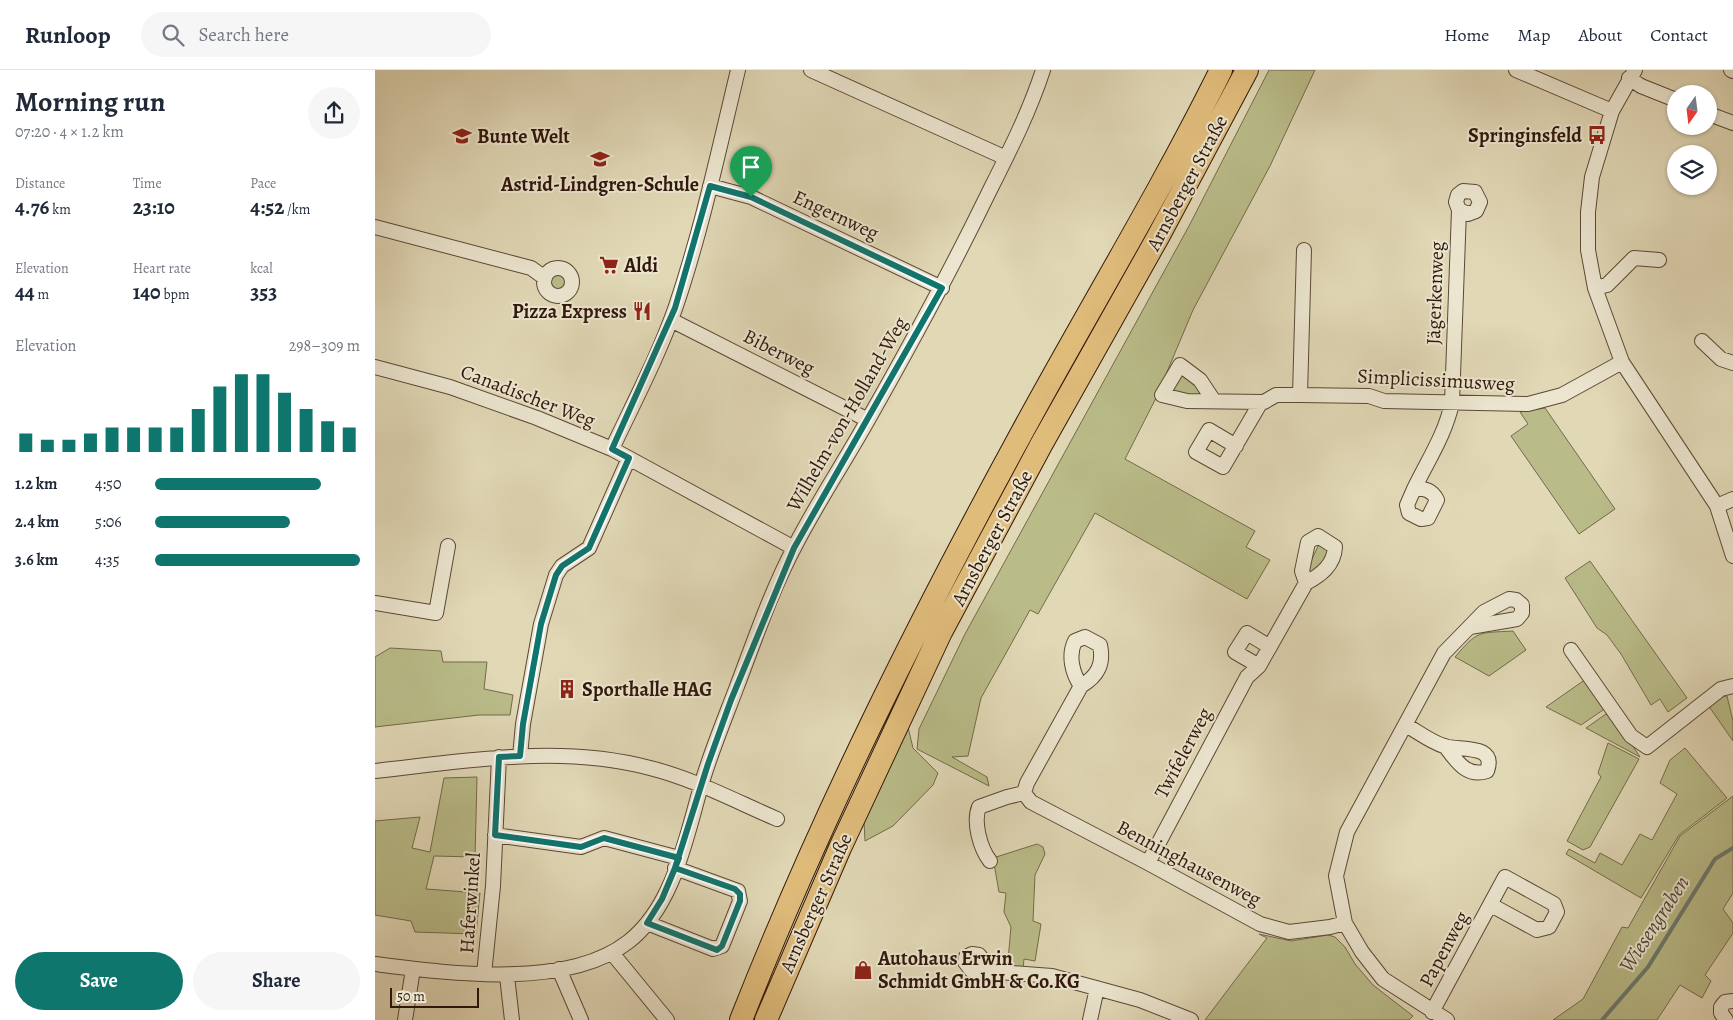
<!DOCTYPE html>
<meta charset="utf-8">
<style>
:root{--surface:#fff;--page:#f6f6f7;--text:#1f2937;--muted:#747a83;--line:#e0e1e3;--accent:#0f766e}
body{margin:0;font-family:Alegreya,serif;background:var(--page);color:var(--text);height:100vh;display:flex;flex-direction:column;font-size:19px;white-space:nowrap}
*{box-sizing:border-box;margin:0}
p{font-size:16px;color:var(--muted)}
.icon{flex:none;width:28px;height:28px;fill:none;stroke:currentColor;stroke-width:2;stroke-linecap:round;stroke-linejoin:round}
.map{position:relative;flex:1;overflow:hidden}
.panel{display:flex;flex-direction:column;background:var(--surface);width:375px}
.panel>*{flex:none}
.needle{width:32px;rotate:194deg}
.fabs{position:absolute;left:1292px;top:15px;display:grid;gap:10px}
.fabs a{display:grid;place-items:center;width:50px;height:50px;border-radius:50%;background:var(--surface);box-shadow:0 1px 4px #0004;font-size:25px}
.scale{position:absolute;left:15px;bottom:12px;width:89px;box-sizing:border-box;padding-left:5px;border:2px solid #30180b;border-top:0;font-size:14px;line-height:18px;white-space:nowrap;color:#30180b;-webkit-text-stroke:4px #ece6d0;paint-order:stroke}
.pin{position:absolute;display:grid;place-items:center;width:42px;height:42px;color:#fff;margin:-51px -21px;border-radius:50% 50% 50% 0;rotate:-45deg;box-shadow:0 0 5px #0007}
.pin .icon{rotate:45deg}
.round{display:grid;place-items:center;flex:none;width:52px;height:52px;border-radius:26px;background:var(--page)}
.headline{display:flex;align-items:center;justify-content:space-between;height:85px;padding:0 15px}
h1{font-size:28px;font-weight:700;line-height:38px}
.figures{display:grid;grid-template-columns:repeat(3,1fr);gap:8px;height:85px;padding:5px 15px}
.figures div{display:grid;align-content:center}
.figures b{font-size:21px;font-weight:700}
.figures small{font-size:14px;font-weight:400}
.figures p{font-size:14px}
.chart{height:140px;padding:10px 15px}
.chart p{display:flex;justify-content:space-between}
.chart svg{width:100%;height:90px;margin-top:5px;stroke:var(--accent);stroke-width:6}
.primary-button{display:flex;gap:10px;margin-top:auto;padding:10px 15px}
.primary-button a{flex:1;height:58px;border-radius:30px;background:var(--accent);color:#fff;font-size:20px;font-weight:700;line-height:58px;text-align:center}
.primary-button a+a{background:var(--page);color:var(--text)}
ul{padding:0 15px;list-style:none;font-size:16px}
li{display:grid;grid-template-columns:80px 60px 1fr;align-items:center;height:38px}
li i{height:12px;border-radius:6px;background:var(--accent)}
header{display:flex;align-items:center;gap:30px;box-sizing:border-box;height:70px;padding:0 25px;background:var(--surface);border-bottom:1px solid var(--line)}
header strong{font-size:24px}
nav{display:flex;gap:28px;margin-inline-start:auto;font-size:18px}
.search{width:350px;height:45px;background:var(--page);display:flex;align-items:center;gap:12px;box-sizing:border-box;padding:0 18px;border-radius:28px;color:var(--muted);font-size:19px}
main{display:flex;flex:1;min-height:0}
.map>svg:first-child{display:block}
.green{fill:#b9bc89;stroke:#746a4a}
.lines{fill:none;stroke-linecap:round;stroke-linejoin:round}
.stream{stroke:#6d796f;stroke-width:4}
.street-casing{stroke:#5c4836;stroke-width:16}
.primary-casing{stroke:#30180b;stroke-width:24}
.street{stroke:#ece6d0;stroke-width:14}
.primary{stroke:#e0bc7b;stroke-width:22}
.route-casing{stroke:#fff;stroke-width:10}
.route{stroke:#0f766e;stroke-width:6}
.labels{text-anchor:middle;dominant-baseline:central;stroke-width:4;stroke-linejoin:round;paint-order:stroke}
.poi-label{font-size:20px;font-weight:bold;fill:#30180b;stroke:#ece6d0;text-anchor:start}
.street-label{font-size:20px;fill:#30180b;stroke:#ece6d0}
.water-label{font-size:21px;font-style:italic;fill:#4e483d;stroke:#ece6d0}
</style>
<header>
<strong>Runloop</strong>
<div class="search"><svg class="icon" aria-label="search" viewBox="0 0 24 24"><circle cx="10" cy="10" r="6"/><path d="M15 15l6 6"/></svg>Search here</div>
<nav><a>Home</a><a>Map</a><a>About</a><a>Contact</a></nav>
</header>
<main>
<section class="panel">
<div class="headline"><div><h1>Morning run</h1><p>07:20 · 4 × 1.2 km</p></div><a class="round"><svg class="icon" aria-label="share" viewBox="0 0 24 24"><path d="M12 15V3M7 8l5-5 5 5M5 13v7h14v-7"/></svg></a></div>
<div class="figures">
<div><p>Distance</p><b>4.76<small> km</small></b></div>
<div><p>Time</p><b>23:10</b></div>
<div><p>Pace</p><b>4:52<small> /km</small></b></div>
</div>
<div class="figures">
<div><p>Elevation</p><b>44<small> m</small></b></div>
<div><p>Heart rate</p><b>140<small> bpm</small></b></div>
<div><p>kcal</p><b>353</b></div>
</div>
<div class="chart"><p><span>Elevation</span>298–309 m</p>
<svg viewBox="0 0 160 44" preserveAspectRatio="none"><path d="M5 44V35M15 44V38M25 44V38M35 44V35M45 44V32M55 44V32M65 44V32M75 44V32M85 44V23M95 44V12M105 44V6M115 44V6M125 44V15M135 44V23M145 44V29M155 44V32"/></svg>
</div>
<ul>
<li><b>1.2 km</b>4:50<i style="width:81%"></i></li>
<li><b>2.4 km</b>5:06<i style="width:66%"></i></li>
<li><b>3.6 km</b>4:35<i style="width:100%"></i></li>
</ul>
<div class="primary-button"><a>Save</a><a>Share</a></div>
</section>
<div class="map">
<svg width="1358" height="950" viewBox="0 0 1358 950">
<rect width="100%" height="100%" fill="#e1d8b6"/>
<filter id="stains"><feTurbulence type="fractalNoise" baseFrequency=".004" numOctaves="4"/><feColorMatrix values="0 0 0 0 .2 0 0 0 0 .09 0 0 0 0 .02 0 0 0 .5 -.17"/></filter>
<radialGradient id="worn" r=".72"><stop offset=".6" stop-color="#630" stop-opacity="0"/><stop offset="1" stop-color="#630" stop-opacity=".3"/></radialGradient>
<path class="green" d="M894 0H940L895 96 818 240 781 328 750 389 880 461 871 477 895 490 872 529 720 443 663 544 655 540 606 628 593 686 577 687 612 707 614 716 542 679 544 659 590 564 814 156Z
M173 212a10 10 0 1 1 20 0a10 10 0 1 1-20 0Z
M805 303 821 314 827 326 817 327 798 321Z
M1170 338 1240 439 1204 464 1136 366 1153 354 1145 342Z
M944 474 954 480 942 502 937 506 932 500Z
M1215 491 1312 628 1293 642 1285 629 1276 635 1246 584 1232 565 1222 558 1190 508Z
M1138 561 1151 580 1114 606 1080 587C1103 560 1103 563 1138 561Z
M15 578 66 581 68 592H112L109 619 138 625 135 645H104L0 657V587Z
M1211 609 1230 637 1228 640 1206 655 1171 637Z
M1352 626 1358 651V671L1333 635 1344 627Z
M1231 644 1238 646 1265 687 1211 658Z
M533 657 538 678 563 703 558 715 518 756 490 771 489 751Z
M1233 673 1264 689 1215 777 1208 780 1192 771 1226 707 1223 703Z
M1310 678 1352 728 1304 765 1266 828 1191 784 1194 779 1220 793 1225 783 1247 795 1265 764 1277 770 1302 724 1285 713 1295 690Z
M102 707 100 787 59 786 51 819 105 823 101 864 40 862 36 851 0 845V751L45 747 37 778 55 782 69 708Z
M1358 726V823L1348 839 1358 853V863L1330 905 1336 911 1327 928 1305 915 1282 950H1178L1208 929 1247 857 1253 858 1305 766Z
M662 774 668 777 670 784 660 805 658 851 666 854 660 891 649 889 648 899 632 901 636 857 629 842 631 823 624 822 618 788Z
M884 864 916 871 953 865 960 867 970 877 980 894 998 915 1038 946 1034 950H830L892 868Z"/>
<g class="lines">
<path class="stream" d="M1227 950 1273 897 1340 789 1358 778"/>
<g class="street-casing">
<path id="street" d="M436 0 631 88
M1141 0 1237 41
M1260 0 1237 41 1217 107 1213 142V180L1220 218 1247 292 1342 436 1358 486
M1356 0 1358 1
M1254 8 1266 16 1301 30
M1334 44 1358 53
M335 116 376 127 567 218
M0 157 156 198 170 208
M169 212a14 14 0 1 1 28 0a14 14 0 1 1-28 0Z
M1220 218 1232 215 1259 188 1284 190
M296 250 493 350
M1327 271 1346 289 1358 293
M0 297 75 317 162 348 237 379 419 478
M925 325 929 180
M839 331 825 310 805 295 787 325 812 331 889 332 901 325H925L994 326 1009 331 1153 334 1187 325 1247 292
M861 376 834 360 821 382 848 397 886 332
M237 379C259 332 284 285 301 236 327 159 344 79 363 0
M1039 419 1032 435 1034 443 1046 449 1053 448 1062 430C1057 420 1050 418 1039 419 1053 390 1070 365 1077 333L1084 140 1081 132 1083 125 1088 121 1100 122 1105 132 1101 141 1093 144 1084 140
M1342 436 1358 429
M0 533 61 543 73 476
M1196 580 1256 666 1272 677 1346 619 1358 616
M884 596 860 582 872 563 895 577
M1031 655C1043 662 1056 672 1069 676 1084 681 1122 673 1112 701 1091 708 1081 690 1070 676
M145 686 148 654 166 554 181 505 187 496 214 478 254 388
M0 701C91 691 185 674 275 698 319 709 360 731 402 749
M649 723 656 732 773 793 885 854 914 862 955 857 970 853
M649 723 652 713 706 616C723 606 729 594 725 575L710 567 700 571C693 585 697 603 706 616
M120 765 206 777 229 768 304 788
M615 791C605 778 598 752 604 737L632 727 649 723
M773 793 872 607 884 596 931 513C946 505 959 495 960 477L943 466 933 472 927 501 931 513
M272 853 338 879 347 876 365 831 363 821 300 798
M237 883 292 950
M0 894C71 903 192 920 253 872 301 835 312 761 329 706 338 677 350 648 361 619 379 572 396 521 420 476 442 433 470 391 494 348 536 274 576 200 613 124 633 84 654 43 668 0
M184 899 206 950
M601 901 607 897 608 890 604 885 597 884 591 887 590 892 596 900 677 906 765 930 816 950
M109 904 118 816 124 687
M132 906 137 950
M1057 942 1130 807 1179 834 1182 842 1174 857 1162 860 1116 835
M30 950 38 899
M715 950 722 918
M1072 950 1008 909 987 882 970 853 961 806 972 762 1069 583 1109 542 1134 529 1141 530 1147 535V543L1142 549 1095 557
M1351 950 1346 943V937L1350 932 1358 931"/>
</g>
<g class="primary-casing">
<path id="primary" d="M366 950C445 749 542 555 645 366 711 244 784 125 846 0
M391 950 465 778 566 562 666 375 783 167 872 0"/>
</g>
<use href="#street" class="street"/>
<use href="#primary" class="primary"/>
</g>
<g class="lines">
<g class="route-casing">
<path id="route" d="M376 127 335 116 300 238 237 379 254 388 214 478 187 496 181 505 166 554 148 654 145 686 124 687 120 765 206 777 229 768 304 788 300 798 360 819 365 824V831L347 876 342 880 272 853 287 829 300 798 333 694 356 630 419 478 567 218 376 127"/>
</g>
<use href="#route" class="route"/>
</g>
<defs>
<g id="bus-bare" transform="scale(1.5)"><path d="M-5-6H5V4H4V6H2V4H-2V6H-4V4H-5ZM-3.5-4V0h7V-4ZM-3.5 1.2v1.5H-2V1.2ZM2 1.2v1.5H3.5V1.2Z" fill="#8f2418" stroke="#ece6d0" stroke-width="2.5" paint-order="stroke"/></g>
<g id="school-bare" transform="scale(1.5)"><path d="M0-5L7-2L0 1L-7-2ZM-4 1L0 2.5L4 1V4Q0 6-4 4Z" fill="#8f2418" stroke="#ece6d0" stroke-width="2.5" paint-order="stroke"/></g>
<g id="supermarket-bare" transform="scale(1.5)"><path d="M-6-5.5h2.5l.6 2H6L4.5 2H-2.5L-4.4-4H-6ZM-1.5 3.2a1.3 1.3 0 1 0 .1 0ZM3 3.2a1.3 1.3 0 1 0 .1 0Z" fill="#8f2418" stroke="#ece6d0" stroke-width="2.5" paint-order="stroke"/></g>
<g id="restaurant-bare" transform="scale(1.5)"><path d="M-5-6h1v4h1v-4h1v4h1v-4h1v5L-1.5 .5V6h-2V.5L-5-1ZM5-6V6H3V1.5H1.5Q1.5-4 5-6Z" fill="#8f2418" stroke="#ece6d0" stroke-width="2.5" paint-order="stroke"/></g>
<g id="building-bare" transform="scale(1.5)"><path d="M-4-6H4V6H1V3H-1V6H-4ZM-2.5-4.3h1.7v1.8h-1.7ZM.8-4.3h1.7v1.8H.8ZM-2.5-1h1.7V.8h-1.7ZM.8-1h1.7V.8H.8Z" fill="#8f2418" stroke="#ece6d0" stroke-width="2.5" paint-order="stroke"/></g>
<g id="shop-bare" transform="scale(1.5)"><path d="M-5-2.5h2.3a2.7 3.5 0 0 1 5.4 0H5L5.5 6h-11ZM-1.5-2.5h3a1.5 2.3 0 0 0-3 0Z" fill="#8f2418" stroke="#ece6d0" stroke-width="2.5" paint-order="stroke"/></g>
</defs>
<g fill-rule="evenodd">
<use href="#bus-bare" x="1222" y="65"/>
<use href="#school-bare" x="87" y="66"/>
<use href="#school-bare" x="225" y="89"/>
<use href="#supermarket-bare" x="234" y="195"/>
<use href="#restaurant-bare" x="267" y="241"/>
<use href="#building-bare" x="192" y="619"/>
<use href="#shop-bare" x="488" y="900"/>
</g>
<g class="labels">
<g class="poi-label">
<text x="1207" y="65" text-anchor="end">Springinsfeld</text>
<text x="102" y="66">Bunte Welt</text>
<text x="225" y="114" text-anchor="middle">Astrid-Lindgren-Schule</text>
<text x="249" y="195">Aldi</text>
<text x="252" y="241" text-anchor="end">Pizza Express</text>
<text x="207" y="619">Sporthalle HAG</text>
<text x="503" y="888">Autohaus Erwin<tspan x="503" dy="23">Schmidt GmbH &amp; Co.KG</tspan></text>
</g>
<g class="street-label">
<text transform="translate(812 113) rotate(-62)">Arnsberger Straße</text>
<text transform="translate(461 145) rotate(25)">Engernweg</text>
<text transform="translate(1060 223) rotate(-88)">Jägerkenweg</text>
<text transform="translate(404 282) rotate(27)">Biberweg</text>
<text transform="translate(1061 310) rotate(3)">Simplicissimusweg</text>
<text transform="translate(153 326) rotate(21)">Canadischer Weg</text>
<text transform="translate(472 344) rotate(-60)">Wilhelm-von-Holland-Weg</text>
<text transform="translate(617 468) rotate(-62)">Arnsberger Straße</text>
<text transform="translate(808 683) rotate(-62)">Twifelerweg</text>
<text transform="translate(814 793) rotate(28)">Benninghausenweg</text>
<text transform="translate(95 833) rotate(-86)">Haferwinkel</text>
<text transform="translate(441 833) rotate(-66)">Arnsberger Straße</text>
<text transform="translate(1069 879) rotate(-62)">Papenweg</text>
</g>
<g class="water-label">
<text transform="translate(1279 854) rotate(-57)">Wiesengraben</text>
</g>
</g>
<rect width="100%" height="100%" filter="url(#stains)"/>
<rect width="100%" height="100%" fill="url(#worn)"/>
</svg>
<div class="fabs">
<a><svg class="needle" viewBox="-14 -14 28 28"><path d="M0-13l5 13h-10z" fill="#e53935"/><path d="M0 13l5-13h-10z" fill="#747a83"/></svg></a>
<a><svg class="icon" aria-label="layers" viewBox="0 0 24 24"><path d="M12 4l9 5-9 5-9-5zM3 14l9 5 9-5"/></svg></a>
</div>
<div class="scale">50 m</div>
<div class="pin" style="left:376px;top:127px;background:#1e9e55"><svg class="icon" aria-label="arrive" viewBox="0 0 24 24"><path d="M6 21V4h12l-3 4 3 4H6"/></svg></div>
</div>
</main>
